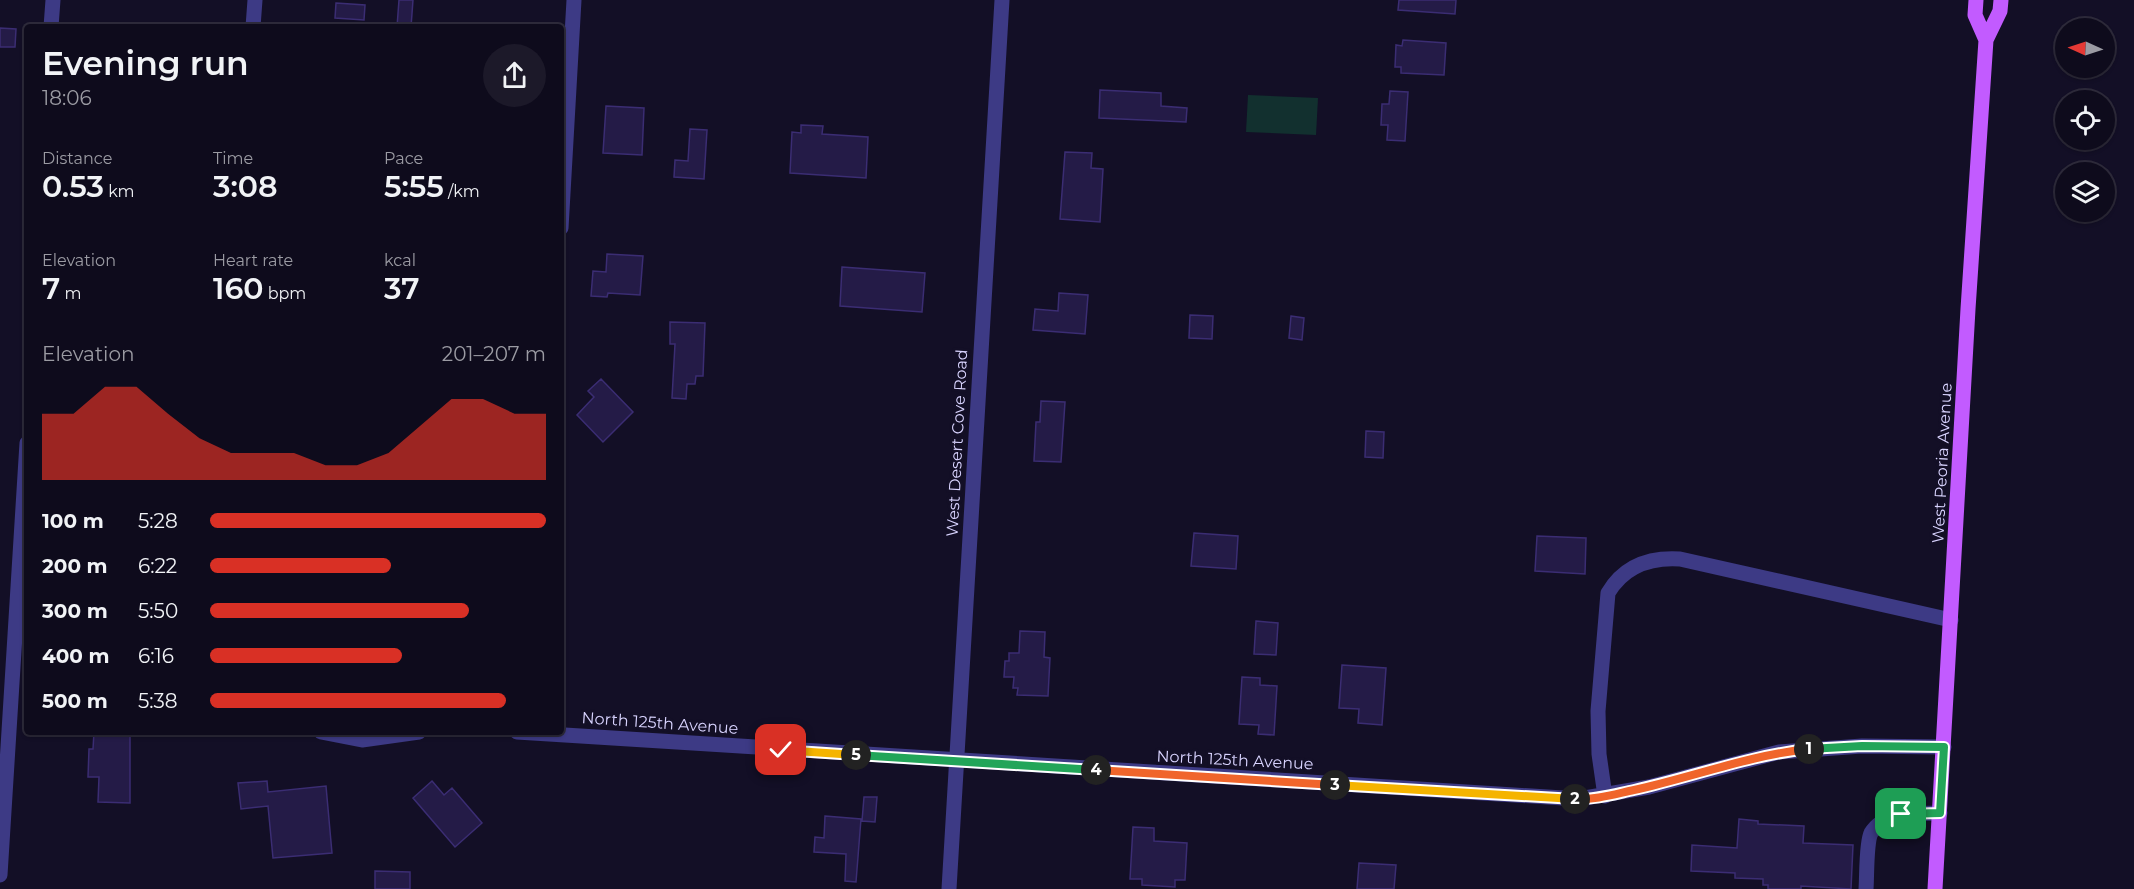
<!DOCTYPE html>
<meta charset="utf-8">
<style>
:root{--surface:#0e0b1c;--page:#1c1929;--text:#f1f3f6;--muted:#9b9ba3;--line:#2e2b3b;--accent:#d93025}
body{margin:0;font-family:Montserrat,sans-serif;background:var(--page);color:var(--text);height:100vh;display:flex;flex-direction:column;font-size:22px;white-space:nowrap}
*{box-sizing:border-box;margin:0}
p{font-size:20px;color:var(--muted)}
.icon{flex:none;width:33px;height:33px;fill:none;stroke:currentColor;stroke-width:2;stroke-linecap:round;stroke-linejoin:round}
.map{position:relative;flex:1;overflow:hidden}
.drawer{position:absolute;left:24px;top:24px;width:540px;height:711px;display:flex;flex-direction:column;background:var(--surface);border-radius:6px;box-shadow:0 2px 4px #0004,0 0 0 2px var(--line)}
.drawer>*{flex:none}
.needle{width:39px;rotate:273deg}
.controls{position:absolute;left:2055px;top:18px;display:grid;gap:12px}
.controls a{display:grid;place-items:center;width:60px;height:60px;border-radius:50%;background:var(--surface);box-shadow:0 2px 4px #0004,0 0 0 2px var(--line);font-size:30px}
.pin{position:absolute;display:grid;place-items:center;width:51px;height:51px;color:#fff;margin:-26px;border-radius:12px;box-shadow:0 3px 9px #0006}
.km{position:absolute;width:30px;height:30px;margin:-15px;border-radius:50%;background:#222;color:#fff;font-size:16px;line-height:30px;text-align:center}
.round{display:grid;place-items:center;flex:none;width:63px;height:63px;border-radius:32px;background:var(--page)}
.overview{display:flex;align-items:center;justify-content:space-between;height:102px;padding:0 18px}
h1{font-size:33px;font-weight:600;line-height:45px}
.metrics{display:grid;grid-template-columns:repeat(3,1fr);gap:9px;height:102px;padding:6px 18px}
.metrics div{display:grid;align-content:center}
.metrics b{font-size:30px;font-weight:600}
.metrics small{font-size:16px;font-weight:400}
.metrics p{font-size:16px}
.chart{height:168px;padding:12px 18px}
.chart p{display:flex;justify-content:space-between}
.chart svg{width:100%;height:108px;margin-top:6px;fill:var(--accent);opacity:.7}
ul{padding:0 18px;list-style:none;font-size:20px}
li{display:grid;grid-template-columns:96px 72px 1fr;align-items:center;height:45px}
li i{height:15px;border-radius:8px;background:var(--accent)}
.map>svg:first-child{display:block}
.green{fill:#12302f}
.building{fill:#241b47;stroke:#3b2d73;stroke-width:1.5}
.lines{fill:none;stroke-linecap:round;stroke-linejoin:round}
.minor{stroke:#3d3a85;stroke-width:15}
.major{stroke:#c25bff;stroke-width:15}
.split-1-casing{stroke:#fff;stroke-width:12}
.split-2-casing{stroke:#fff;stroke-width:12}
.split-3-casing{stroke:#fff;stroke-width:12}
.split-4-casing{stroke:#fff;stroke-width:12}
.split-5-casing{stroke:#fff;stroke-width:12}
.split-6-casing{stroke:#fff;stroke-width:12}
.split-1{stroke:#22a559;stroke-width:8}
.split-2{stroke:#f0652b;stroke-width:8}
.split-3{stroke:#f5b400;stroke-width:8}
.split-4{stroke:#f0652b;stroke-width:8}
.split-5{stroke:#22a559;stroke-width:8}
.split-6{stroke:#f5b400;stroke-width:8}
.labels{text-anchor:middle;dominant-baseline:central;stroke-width:6;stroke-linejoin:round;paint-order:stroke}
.street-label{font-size:16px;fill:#d9d4ff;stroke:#130f26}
</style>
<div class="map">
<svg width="2134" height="889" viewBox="0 0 2134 889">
<rect width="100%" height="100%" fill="#130f26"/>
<path class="green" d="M1248 95 1318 98 1316 135 1246 132Z"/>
<path class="building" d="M399 0H413L411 27H397Z
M1399 0H1456L1455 14 1398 10Z
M336 3 365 5 364 20 335 18Z
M0 28 16 29 15 47H0Z
M1403 40 1446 43 1444 75 1401 73V67H1395L1396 45 1402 46Z
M1100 90 1161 93V106L1187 108 1186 122 1099 118Z
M1390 91 1408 92 1405 141 1387 140 1388 125H1381L1382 104H1389Z
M606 106 644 108 642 155 603 153Z
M801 125 823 126 822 134 868 137 866 178 790 173 792 132 801 133Z
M690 129 707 130 704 179 674 177 675 160 688 161Z
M1065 152 1092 153 1091 168 1103 169 1100 222 1060 219Z
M607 254 643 256 640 295 608 293 607 297 591 296 593 271 606 272Z
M842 267 925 273 922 312 840 306Z
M1059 293 1088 295 1085 334 1033 330 1035 309 1058 311Z
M1190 315 1213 316 1212 339 1189 338Z
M1291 316 1304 318 1302 340 1289 338Z
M670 322 705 323 703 376H696L695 384H687L686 399 672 398 675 344H670Z
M601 379 633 412 603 442 577 415 594 397 588 391Z
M1041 401 1065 402 1061 462 1034 461 1036 422H1040Z
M1366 431 1384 432 1383 458 1365 457Z
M1194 533 1238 536 1236 569 1191 566Z
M1537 536 1586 538 1585 574 1535 571Z
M1256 621 1278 623 1276 655 1254 654Z
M1020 631 1045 632 1044 657 1050 658 1048 696 1017 695 1018 688H1013L1014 677H1004L1005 661H1009V653H1019Z
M1342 665 1386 668 1382 725 1358 723 1359 709 1339 708Z
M1242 677 1260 678V685L1277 686 1274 735 1258 734 1259 725 1239 724Z
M94 732H130V803L98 802 99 777H88L89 749H93Z
M267 781 268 792 326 786 332 853 273 858 268 806 241 809 238 783Z
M432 781 444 795 452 788 482 823 455 847 413 798Z
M864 797H877L875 822 862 821Z
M825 816 861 819 856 882 845 881 846 854 814 852 815 837 824 838Z
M1739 819 1758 821V824L1804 826 1803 843 1853 845 1851 889 1801 886V889H1768V885H1763V879L1735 878V873L1691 871 1692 845 1737 848Z
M1133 827 1154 828V841L1187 843 1185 880H1175V887L1142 885V879H1130Z
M1359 863 1396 865 1394 889H1357Z
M375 871 410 872V889H375Z"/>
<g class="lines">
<path class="minor" d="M51 27 53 0
M253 27 255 0
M561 228 574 0
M321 732 362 740 419 732
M517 732 1579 799 1649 787 1779 752 1862 746 1944 747
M1605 796 1599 754 1598 711 1608 593C1624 566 1649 557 1680 559L1951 620
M0 875 27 443
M949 889 1002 0
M1866 889C1867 877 1866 843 1871 833 1885 810 1918 814 1940 813"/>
<path class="major" d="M1976 0 1975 15 1986 40
M1935 889 1968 309 1986 40 2000 11 2001 0"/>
</g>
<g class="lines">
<g class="split-1-casing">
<path id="split-1" d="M1809 749 1862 746 1944 747 1940 813 1901 814"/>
</g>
<g class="split-2-casing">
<path id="split-2" d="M1575 799C1595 800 1615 794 1634 790 1693 777 1750 755 1809 749"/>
</g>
<g class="split-3-casing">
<path id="split-3" d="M1335 785 1575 799"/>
</g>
<g class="split-4-casing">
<path id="split-4" d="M1096 770 1335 785"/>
</g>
<g class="split-5-casing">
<path id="split-5" d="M856 755 1096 770"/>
</g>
<g class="split-6-casing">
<path id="split-6" d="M781 750 856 755"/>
</g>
<use href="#split-1" class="split-1"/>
<use href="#split-2" class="split-2"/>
<use href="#split-3" class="split-3"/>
<use href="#split-4" class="split-4"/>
<use href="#split-5" class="split-5"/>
<use href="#split-6" class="split-6"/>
</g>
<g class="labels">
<g class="street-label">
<text transform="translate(957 443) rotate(-87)">West Desert Cove Road</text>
<text transform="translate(1942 463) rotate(-87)">West Peoria Avenue</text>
<text transform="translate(660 723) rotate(4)">North 125th Avenue</text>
<text transform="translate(1235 760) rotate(3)">North 125th Avenue</text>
</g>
</g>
</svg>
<div class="controls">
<a><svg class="needle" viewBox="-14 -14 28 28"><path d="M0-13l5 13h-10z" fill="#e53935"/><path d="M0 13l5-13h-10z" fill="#9b9ba3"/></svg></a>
<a><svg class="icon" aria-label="locate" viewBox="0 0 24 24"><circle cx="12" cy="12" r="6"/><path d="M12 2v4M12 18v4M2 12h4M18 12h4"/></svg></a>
<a><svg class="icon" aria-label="layers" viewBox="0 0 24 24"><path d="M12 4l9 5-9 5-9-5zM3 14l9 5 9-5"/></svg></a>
</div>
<div class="pin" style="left:1901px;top:814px;background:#1e9e55"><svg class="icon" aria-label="arrive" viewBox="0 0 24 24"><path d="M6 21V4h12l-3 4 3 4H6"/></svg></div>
<div class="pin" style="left:781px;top:750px;background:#d93025"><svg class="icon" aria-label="check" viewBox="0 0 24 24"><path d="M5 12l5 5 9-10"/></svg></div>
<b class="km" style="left:1809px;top:749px">1</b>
<b class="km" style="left:1575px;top:799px">2</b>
<b class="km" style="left:1335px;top:785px">3</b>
<b class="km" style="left:1096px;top:770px">4</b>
<b class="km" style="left:856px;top:755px">5</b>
<section class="drawer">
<div class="overview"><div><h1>Evening run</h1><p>18:06</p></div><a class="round"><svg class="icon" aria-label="share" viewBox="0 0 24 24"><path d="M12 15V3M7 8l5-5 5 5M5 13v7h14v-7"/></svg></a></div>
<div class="metrics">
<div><p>Distance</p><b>0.53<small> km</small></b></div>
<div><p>Time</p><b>3:08</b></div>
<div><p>Pace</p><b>5:55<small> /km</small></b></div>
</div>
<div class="metrics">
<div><p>Elevation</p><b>7<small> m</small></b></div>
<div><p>Heart rate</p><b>160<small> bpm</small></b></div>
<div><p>kcal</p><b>37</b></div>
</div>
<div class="chart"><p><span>Elevation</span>201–207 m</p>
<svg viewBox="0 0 160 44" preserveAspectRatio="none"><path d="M0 44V17L10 17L20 6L30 6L40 17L50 27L60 33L70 33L80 33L90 38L100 38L110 33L120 22L130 11L140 11L150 17L160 17V44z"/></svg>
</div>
<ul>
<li><b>100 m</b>5:28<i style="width:100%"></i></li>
<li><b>200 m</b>6:22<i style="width:54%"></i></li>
<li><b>300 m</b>5:50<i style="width:77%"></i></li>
<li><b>400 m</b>6:16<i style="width:57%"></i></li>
<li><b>500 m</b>5:38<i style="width:88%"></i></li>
</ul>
</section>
</div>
